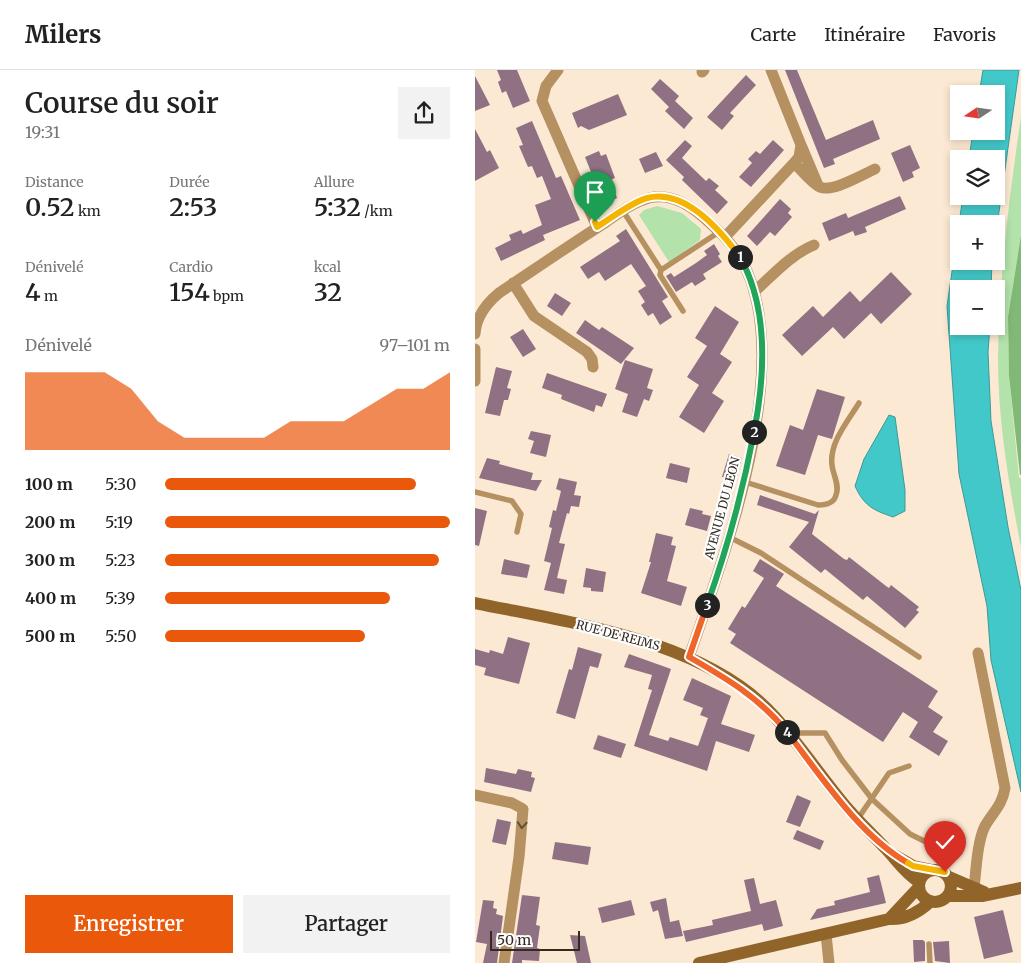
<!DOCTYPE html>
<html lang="fr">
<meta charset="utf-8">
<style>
:root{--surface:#fff;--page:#f2f2f2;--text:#222;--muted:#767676;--line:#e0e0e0;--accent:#ea580c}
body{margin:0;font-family:Merriweather,serif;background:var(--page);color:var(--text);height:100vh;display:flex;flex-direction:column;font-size:19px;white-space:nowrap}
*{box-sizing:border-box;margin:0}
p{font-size:16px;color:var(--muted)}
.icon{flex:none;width:28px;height:28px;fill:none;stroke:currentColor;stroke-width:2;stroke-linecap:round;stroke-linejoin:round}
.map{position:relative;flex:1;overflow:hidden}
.details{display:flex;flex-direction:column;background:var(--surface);width:475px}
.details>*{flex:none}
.needle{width:32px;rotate:257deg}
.tools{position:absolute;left:475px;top:15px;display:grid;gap:10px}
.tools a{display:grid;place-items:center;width:55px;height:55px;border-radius:0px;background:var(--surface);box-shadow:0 2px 8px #0003;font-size:25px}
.scale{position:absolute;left:15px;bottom:12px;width:90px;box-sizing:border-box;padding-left:5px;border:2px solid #332a20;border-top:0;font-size:14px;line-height:18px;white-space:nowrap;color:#332a20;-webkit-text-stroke:4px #fff;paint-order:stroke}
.pin{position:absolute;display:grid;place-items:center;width:42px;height:42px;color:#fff;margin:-51px -21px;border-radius:50% 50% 50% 0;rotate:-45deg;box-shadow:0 0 5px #0007}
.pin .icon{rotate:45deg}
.km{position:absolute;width:25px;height:25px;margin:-12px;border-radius:50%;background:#222;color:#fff;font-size:14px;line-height:25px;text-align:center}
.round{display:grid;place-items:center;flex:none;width:52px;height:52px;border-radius:0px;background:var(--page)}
.overview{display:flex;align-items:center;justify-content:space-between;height:85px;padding:0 25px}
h1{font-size:28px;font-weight:600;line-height:38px}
.figures{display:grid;grid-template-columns:repeat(3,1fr);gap:8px;height:85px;padding:5px 25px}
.figures div{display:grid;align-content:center}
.figures b{font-size:25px;font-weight:600}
.figures small{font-size:14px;font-weight:400}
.figures p{font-size:14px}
.chart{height:140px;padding:10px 25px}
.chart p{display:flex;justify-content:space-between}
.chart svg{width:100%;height:90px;margin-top:5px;fill:var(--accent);opacity:.7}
.cta{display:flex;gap:10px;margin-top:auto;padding:10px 25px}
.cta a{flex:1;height:58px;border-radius:0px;background:var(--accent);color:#fff;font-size:20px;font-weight:600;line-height:58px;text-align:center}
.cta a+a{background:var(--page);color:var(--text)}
ul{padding:0 25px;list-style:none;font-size:16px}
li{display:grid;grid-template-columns:80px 60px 1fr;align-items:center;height:38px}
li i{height:12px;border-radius:6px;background:var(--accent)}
header{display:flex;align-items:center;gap:30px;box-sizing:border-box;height:70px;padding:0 25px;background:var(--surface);border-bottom:1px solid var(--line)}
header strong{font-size:24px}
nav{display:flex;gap:28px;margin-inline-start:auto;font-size:18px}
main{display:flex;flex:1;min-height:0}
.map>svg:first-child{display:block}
.green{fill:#b3e2aa}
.forest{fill:#7fb975}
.water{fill:#43c8c9;stroke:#3e9996}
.building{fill:#8f7183}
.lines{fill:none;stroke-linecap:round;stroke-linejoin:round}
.lane{stroke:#b59061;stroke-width:5.5}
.street{stroke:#b59061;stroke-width:11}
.secondary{stroke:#916529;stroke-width:12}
.oneway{stroke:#604e37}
.split-1-casing{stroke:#fff;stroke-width:10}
.split-2-casing{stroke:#fff;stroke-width:10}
.split-3-casing{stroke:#fff;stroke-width:10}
.split-4-casing{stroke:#fff;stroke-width:10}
.split-5-casing{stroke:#fff;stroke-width:10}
.split-6-casing{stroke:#fff;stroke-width:10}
.split-1{stroke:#f5b400;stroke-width:6}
.split-2{stroke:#22a559;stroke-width:6}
.split-3{stroke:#22a559;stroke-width:6}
.split-4{stroke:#f0652b;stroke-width:6}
.split-5{stroke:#f0652b;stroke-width:6}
.split-6{stroke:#f5b400;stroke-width:6}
.labels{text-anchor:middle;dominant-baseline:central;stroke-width:4.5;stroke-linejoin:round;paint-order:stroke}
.street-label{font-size:12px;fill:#332a20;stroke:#fff}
</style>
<header>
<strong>Milers</strong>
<nav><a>Carte</a><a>Itinéraire</a><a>Favoris</a></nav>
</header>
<main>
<section class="details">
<div class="overview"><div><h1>Course du soir</h1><p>19:31</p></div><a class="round"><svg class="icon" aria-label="share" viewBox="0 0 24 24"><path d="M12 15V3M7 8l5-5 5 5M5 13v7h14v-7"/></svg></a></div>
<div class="figures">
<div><p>Distance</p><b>0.52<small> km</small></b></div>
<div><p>Durée</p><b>2:53</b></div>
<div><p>Allure</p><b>5:32<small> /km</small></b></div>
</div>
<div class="figures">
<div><p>Dénivelé</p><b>4<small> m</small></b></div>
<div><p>Cardio</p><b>154<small> bpm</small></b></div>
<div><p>kcal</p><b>32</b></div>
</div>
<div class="chart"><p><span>Dénivelé</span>97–101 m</p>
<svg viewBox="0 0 160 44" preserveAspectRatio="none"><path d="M0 44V6L10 6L20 6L30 6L40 14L50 30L60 38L70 38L80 38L90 38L100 30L110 30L120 30L130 22L140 14L150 14L160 6V44z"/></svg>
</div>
<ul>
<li><b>100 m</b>5:30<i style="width:88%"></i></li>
<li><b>200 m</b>5:19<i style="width:100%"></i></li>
<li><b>300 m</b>5:23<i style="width:96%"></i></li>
<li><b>400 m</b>5:39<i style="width:79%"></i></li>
<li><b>500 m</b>5:50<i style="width:70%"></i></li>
</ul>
<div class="cta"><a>Enregistrer</a><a>Partager</a></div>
</section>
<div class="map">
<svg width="546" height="893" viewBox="0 0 546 893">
<rect width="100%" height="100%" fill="#fce9d3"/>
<path class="green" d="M546 47V165L533 247 534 306 544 408H546V477C534 415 523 352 523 289 524 208 534 128 546 47Z
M182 136 207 143 226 159 225 170 194 192 164 145 169 140Z"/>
<path class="forest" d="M546 165V405H545L534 306 533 247Z"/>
<path class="water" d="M508 0H544L521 163V154H484V191H517L516 219H484V256H515L513 282 516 351 533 457 546 520V722L516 590 512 536 484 404 472 236 488 126H521V89H494L498 61H521V24H504Z
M414 345 420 347 430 420V441L418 447C398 440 389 436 380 416L389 389Z"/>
<path class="building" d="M22 0H42L55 31 38 38 31 21 27 23 23 12 26 10Z
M310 0H322L351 70 398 50 405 69 358 89 360 94 349 98Z
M271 5 281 15 255 43 259 46 247 60 232 47Z
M0 6 15 35 0 41Z
M185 9 204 26 200 31 218 48 209 59 190 41 194 37 176 19Z
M143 24 152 45 114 60 106 56 103 58 97 43Z
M57 51 81 108 86 106 105 150 68 165 70 170 26 191 20 178 36 170 34 165 46 160 48 164 67 155 60 135 76 129 67 106 62 108 57 96 53 97 44 76 48 75 41 58Z
M0 59 12 82 15 80 24 98 0 111Z
M210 70 217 76 207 88 231 111 234 108 244 116 240 120 253 132 242 144 207 110 209 107 191 90Z
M298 70 309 80 276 117 264 107 277 93 273 89 281 81 285 84Z
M435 75 445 98 437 102 439 107 428 112 416 83Z
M124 81 126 86 131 84 140 108 135 110 142 128 129 134 110 87Z
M181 82 188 96 170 103 164 89Z
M425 126 431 139 390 157 392 162 380 166 378 161 354 171 347 153 371 143 373 148Z
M305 129 316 139 313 143 317 147 300 166 295 162 282 176 272 166Z
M151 159 193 227 187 231 197 247 185 255 178 243 173 246 166 235 170 232 163 221 171 216 156 194 130 211 124 202 113 209 105 197 145 171 141 166Z
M239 174 245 184 243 186 247 192 228 204 231 209 220 216 217 212 201 222 191 206 196 203 199 207 221 193 232 185 229 181Z
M416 202 437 224 406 254 396 243 369 269 358 257 327 286 307 265 338 236 348 247 375 221 385 232Z
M80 223 96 233 87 246 72 236Z
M240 236 264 252 245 284 257 292 237 323 249 331 229 363 204 347 224 315 212 307 232 276 220 268Z
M110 250 124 260 127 257 159 278 146 294 101 263Z
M48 259 61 279 48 287 35 267Z
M150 290 178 299 172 318 178 320 174 331 169 329 162 347 147 342 153 324 140 319Z
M21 297 37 301 32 318 36 319 33 330H29L25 346 10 343Z
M72 303 132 324 127 337 121 335 119 342 86 329 87 325 67 318Z
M342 319 370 327 357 369 343 365 330 405 301 396 315 355 328 360Z
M56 361 76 365 71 387 55 383 59 371 53 369Z
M254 384 267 388 261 410 247 407Z
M12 388 25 391 24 394 58 403 56 410H67L61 421 4 408Z
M195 393 215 398 212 413 191 408Z
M84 408 102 412 99 425 106 426 104 437 96 436 94 444 92 443 84 473 90 474 82 508 92 510 89 524 69 520 76 493 69 491 77 458 74 457 78 440 81 441 86 421 81 419Z
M285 425 340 444 344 440 337 464 369 489 372 490 374 487 411 516 414 518 416 515 444 537 441 540 444 542 430 558 392 526 388 530 350 499 346 503 314 477 334 452 282 435Z
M0 438 12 441 4 476 0 475Z
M215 438 228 441 227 444 236 446 232 461 210 455Z
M181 463 198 467 196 475 201 476 192 511 212 517 206 536 166 523 176 492H174Z
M29 489 55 495 52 508 26 504Z
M285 489 309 504 301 516 463 621 453 637 468 647 458 662 473 671 464 686 434 667 443 652 428 642 408 672 255 573 261 564 253 559 267 536 270 538 289 508 278 501Z
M111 498 131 502 128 522 116 521V518L108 517Z
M33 567 55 573 44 614 9 605 11 598 0 595V579L14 583 15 580 28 584Z
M103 577 127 584 123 598 115 596 100 649 81 643 94 599 97 600Z
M154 584 196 599 174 665 193 671 195 667 223 676 233 648 225 645 228 638 208 630 217 608 256 626 246 654 280 665 274 682 241 671 232 701 159 676 177 620 173 619 177 605 149 597Z
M123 665 151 674 146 688 118 679Z
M11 698 41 704 43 699 57 702 56 707 60 708 56 722 9 712Z
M322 725 336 731 325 757 311 752Z
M22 749 36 752 31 775 17 772Z
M322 760 349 771 345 780 318 769Z
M80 772 116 777 113 795 77 789Z
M404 805 411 833 335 850 342 839 360 835 359 831 395 822 392 808Z
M279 808 285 834 301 830 308 856 289 861 287 854 211 872 208 861 238 855 237 850 276 841 269 810Z
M47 825 65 827 61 855 65 856 62 878 65 879 64 891 47 890V893H37Z
M191 828 195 852 204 850 208 866 190 869 183 840 178 842 175 832Z
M8 830 19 831 18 838 22 839 21 844 28 846 22 893H8L12 874 1 872Z
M156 830 160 845 127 853 123 838Z
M528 840 538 882 509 889 499 847Z
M95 865 110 866 116 893H102Z
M438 870H448L450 872V891L439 892Z
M474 871 475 893 460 891 458 872Z"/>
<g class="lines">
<path class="lane" d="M148 141 186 200 185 205 208 241
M186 200 244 162
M270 412 343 435C350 435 359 434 361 425 365 415 358 405 357 395 354 373 373 351 384 333
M0 422 37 431 46 444 42 462
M254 467 286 483 444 587
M318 667 325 663H350L367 690 397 729 435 764 449 771 470 769
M382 750 414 703 434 696
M454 874 455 893"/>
<path class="street" d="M83 0 71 16 67 31 122 157
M227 2 229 0
M326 75 342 113
M319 93C327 100 335 112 345 117 357 123 388 104 400 99
M250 167 319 93 324 87 326 75 296 0
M38 213 59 246 112 282 117 289 118 297
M279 222C298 205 315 185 339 175
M0 264C1 247 12 233 24 223 60 199 95 175 131 152 144 143 159 132 174 128 199 122 220 139 237 155 248 165 259 176 266 189 323 291 250 484 214 587
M0 279V311
M0 725 37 733 48 739 44 787 29 893
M499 819C501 801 502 772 510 756 518 742 527 736 530 718L503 583
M351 864 354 893"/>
<path class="secondary" d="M0 533C96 553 232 570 300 647 324 674 345 705 368 733 382 750 397 764 412 780 423 792 430 803 444 812
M419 785 438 796 457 800
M444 816a16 16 0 1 1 32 0a16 16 0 1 1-32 0Z
M474 807 509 822
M473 826H507L546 818
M414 849 443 818
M224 893 414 849C429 850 444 842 455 832"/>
</g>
<defs><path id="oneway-chevron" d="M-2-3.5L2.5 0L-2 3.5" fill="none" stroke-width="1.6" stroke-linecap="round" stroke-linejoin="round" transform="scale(1.25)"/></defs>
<use class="oneway" href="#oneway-chevron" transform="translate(47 755) rotate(94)"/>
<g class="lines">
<g class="split-1-casing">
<path id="split-1" d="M120 152 122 157C138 147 155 133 172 128 210 118 246 161 265 187"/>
</g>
<g class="split-2-casing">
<path id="split-2" d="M265 187C294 239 290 306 279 362"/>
</g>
<g class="split-3-casing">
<path id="split-3" d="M232 535C252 479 268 421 279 362"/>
</g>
<g class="split-4-casing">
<path id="split-4" d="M232 535 214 587C251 608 285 628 312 662"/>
</g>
<g class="split-5-casing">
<path id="split-5" d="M312 662C346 706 384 765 433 793"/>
</g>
<g class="split-6-casing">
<path id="split-6" d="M433 793 438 796 470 802"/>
</g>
<use href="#split-1" class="split-1"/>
<use href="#split-2" class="split-2"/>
<use href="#split-3" class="split-3"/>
<use href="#split-4" class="split-4"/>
<use href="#split-5" class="split-5"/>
<use href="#split-6" class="split-6"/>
</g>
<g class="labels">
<g class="street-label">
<text transform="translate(247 438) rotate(-75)">AVENUE DU LEON</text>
<text transform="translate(143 565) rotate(15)">RUE DE REIMS</text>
</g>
</g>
</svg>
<div class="tools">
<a><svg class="needle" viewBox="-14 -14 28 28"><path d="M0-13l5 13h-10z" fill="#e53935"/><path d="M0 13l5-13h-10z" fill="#767676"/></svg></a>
<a><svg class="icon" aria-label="layers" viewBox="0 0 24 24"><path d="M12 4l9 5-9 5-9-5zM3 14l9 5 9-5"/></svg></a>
<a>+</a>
<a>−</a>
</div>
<div class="scale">50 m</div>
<div class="pin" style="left:120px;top:152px;background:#1e9e55"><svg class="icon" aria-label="arrive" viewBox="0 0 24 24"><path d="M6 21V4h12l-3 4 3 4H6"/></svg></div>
<div class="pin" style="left:470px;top:802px;background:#d93025"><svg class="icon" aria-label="check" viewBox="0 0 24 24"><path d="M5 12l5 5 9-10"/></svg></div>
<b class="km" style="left:265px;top:187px">1</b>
<b class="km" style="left:279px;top:362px">2</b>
<b class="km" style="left:232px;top:535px">3</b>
<b class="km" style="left:312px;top:662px">4</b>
</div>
</main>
